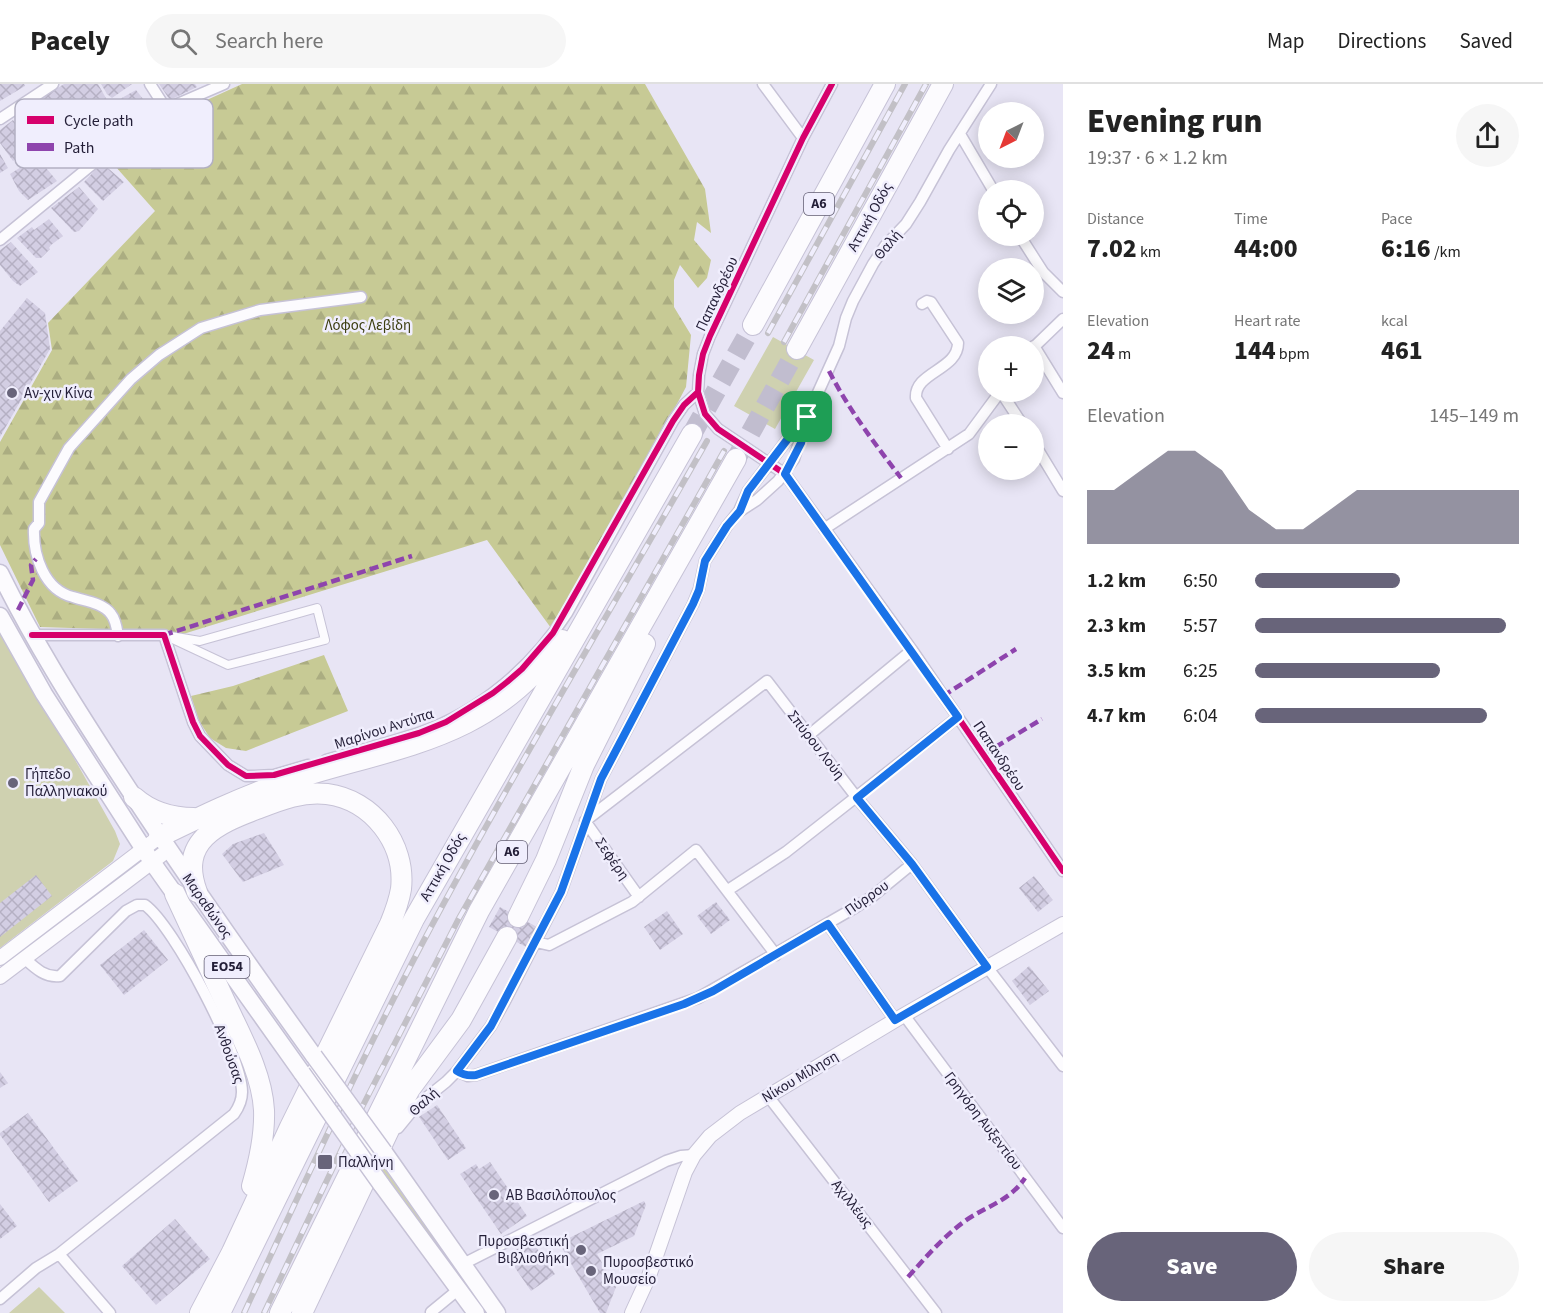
<!DOCTYPE html>
<meta charset="utf-8">
<style>
:root{--surface:#fff;--page:#f6f6f6;--text:#222;--muted:#767676;--line:#e0e0e0;--accent:#68647a}
body{margin:0;font-family:"Source Sans 3",sans-serif;background:var(--page);color:var(--text);height:100vh;display:flex;flex-direction:column;font-size:22px;white-space:nowrap}
*{box-sizing:border-box;margin:0}
p{font-size:20px;color:var(--muted)}
.icon{flex:none;width:33px;height:33px;fill:none;stroke:currentColor;stroke-width:2;stroke-linecap:round;stroke-linejoin:round}
.map{position:relative;flex:1;overflow:hidden}
.panel{display:flex;flex-direction:column;background:var(--surface);width:480px}
.panel>*{flex:none}
.needle{width:39px;rotate:222deg}
.tools{position:absolute;left:978px;top:18px;display:grid;gap:12px}
.tools a{display:grid;place-items:center;width:66px;height:66px;border-radius:50%;background:var(--surface);box-shadow:0 3px 15px #0003;font-size:30px}
.pin{position:absolute;display:grid;place-items:center;width:51px;height:51px;color:#fff;margin:-26px;border-radius:12px;box-shadow:0 3px 9px #0006}
.round{display:grid;place-items:center;flex:none;width:63px;height:63px;border-radius:32px;background:var(--page)}
.headline{display:flex;align-items:center;justify-content:space-between;height:102px;padding:0 24px}
h1{font-size:33px;font-weight:800;line-height:45px}
.figures{display:grid;grid-template-columns:repeat(3,1fr);gap:9px;height:102px;padding:6px 24px}
.figures div{display:grid;align-content:center}
.figures b{font-size:26px;font-weight:800}
.figures small{font-size:16px;font-weight:400}
.figures p{font-size:16px}
.chart{height:168px;padding:12px 24px}
.chart p{display:flex;justify-content:space-between}
.chart svg{width:100%;height:108px;margin-top:6px;fill:var(--accent);opacity:.7}
.primary-button{display:flex;gap:12px;margin-top:auto;padding:12px 24px}
.primary-button a{flex:1;height:69px;border-radius:36px;background:var(--accent);color:#fff;font-size:24px;font-weight:800;line-height:69px;text-align:center}
.primary-button a+a{background:var(--page);color:var(--text)}
ul{padding:0 24px;list-style:none;font-size:20px}
li{display:grid;grid-template-columns:96px 72px 1fr;align-items:center;height:45px}
li i{height:15px;border-radius:8px;background:var(--accent)}
header{display:flex;align-items:center;gap:36px;box-sizing:border-box;height:84px;padding:0 30px;background:var(--surface);border-bottom:2px solid var(--line)}
header strong{font-size:28px}
nav{display:flex;gap:33px;margin-inline-start:auto;font-size:21px}
.search{width:420px;height:54px;background:var(--page);display:flex;align-items:center;gap:15px;box-sizing:border-box;padding:0 21px;border-radius:33px;color:var(--muted);font-size:22px}
main{display:flex;flex:1;min-height:0}
.map>svg:first-child{display:block}
.grass{fill:#cfd1b0}
.forest{fill:url(#forest-firs)}
.building{fill:url(#building-cross-hatch)}
.lines{fill:none;stroke-linecap:round;stroke-linejoin:round}
.motorway-tunnel{stroke:#c1bdcf;stroke-width:20;stroke-dasharray:20 10;stroke-linecap:butt}
.pedestrian-casing{stroke:#c6c2d6;stroke-width:10}
.minor-casing{stroke:#c6c2d6;stroke-width:13}
.tertiary-casing{stroke:#c6c2d6;stroke-width:16}
.primary-casing{stroke:#c6c2d6;stroke-width:19}
.motorway-casing{stroke:#c6c2d6;stroke-width:22}
.pedestrian{stroke:#fcfbfe;stroke-width:8}
.minor{stroke:#fcfbfe;stroke-width:10}
.tertiary{stroke:#fcfbfe;stroke-width:14}
.primary{stroke:#fcfbfe;stroke-width:16}
.motorway{stroke:#fcfbfe;stroke-width:20}
.rail-casing{stroke:#c2c0c6;stroke-width:6}
.rail{stroke:#f0eefd;stroke-width:4;stroke-dasharray:11;stroke-linecap:butt}
.primary-bridge-casing{stroke:#c6c2d6;stroke-width:19;stroke-linecap:butt}
.primary-bridge{stroke:#fcfbfe;stroke-width:16}
.quiet{stroke:#8e44ad;stroke-width:4.5;stroke-dasharray:9 4.5;stroke-linecap:butt}
.cycleway-casing{stroke:#f0eefd;stroke-width:10}
.cycleway{stroke:#d6006c;stroke-width:6}
.route-casing{stroke:#fff;stroke-width:12}
.route{stroke:#1a73e8;stroke-width:8}
.poi-dot{fill:#68647a;stroke:#f0eefd;stroke-width:2}
.labels{text-anchor:middle;dominant-baseline:central;stroke-width:5;stroke-linejoin:round;paint-order:stroke}
.shield{fill:#f0eefd;stroke:#605c72;stroke-width:1.5}
.shield-label{font-size:14px;font-weight:bold;fill:#231e37}
.street-label{font-size:15px;fill:#231e37;stroke:#f0eefd}
.park-label{font-size:15px;fill:#3c3e11;stroke:#f0eefd}
.poi-label{font-size:15px;fill:#231e37;stroke:#f0eefd;text-anchor:start}
.key{fill:#f0eefd;stroke:#b2b0c2;stroke-width:1.5}
.key-label{font-size:16px;fill:#231e37}
</style>
<header>
<strong>Pacely</strong>
<div class="search"><svg class="icon" aria-label="search" viewBox="0 0 24 24"><circle cx="10" cy="10" r="6"/><path d="M15 15l6 6"/></svg>Search here</div>
<nav><a>Map</a><a>Directions</a><a>Saved</a></nav>
</header>
<main>
<div class="map">
<svg width="1063" height="1229" viewBox="0 0 1063 1229">
<defs>
<pattern id="forest-firs" width="22" height="20" patternUnits="userSpaceOnUse" patternTransform="scale(1.5)"><rect width="22" height="20" fill="#c7ca95"/><path d="M5 1l3.5 6h-7zM16 11l3.5 6h-7z" fill="#abad81"/></pattern>
<pattern id="building-cross-hatch" width="8" height="8" patternUnits="userSpaceOnUse" patternTransform="scale(1.5)"><rect width="8" height="8" fill="#d3cee3"/><path d="M0 0l8 8M0 8l8-8" fill="none" stroke="#b5b0c3"/></pattern>
</defs>
<rect width="100%" height="100%" fill="#e8e5f5"/>
<path class="grass" d="M773 253 814 276 775 345 734 322Z
M0 542 115 747 120 760 113 777 0 864Z
M384 1082 473 1206 471 1208 455 1189 382 1086Z
M39 1203 65 1229H9Z"/>
<path class="forest" d="M242 0H645L705 105 711 149 697 138 694 156 711 176 707 194 698 204 680 181 674 196V223L691 251 686 303 613 440 551 544 487 456 180 551 163 547 40 543 0 461V358L52 266 48 239 155 127 107 73 154 40Z
M324 571 348 627 246 667 226 664 210 654 199 637 191 612 233 602Z"/>
<path class="building" d="M0 0H24L25 2 0 17Z
M64 0H98L107 16 60 48 36 18Z
M101 0H132L112 14 107 10Z
M159 0H195L197 3 170 16Z
M136 6 151 25 128 40 123 38 111 20Z
M13 36 35 63 13 77 0 59V46Z
M0 70 8 84 0 89Z
M37 73 57 97 28 116 19 107 10 90Z
M102 79 124 98 103 117 84 98Z
M79 103 98 125 79 147 74 148 51 124Z
M49 135 63 152 51 161 49 164 50 165 41 174H36L17 154 32 143 34 146Z
M11 158 38 188 20 202 13 197 0 181V166Z
M27 214 45 229 50 265 0 353V247Z
M264 749 284 781 243 798 222 770 233 760Z
M36 791 52 812 0 853V819Z
M1034 792 1053 816 1038 828 1019 804Z
M716 818 730 836 711 850 697 832Z
M500 823 537 843 526 863 489 843Z
M667 827 683 850 660 866 644 843Z
M144 846 168 876 124 911 100 881Z
M1029 882 1049 907 1030 921 1012 897Z
M0 988 8 999 0 1004Z
M437 1021 466 1064 448 1076 419 1033Z
M28 1029 78 1097 49 1118 0 1051V1049Z
M490 1078 527 1132 501 1150 460 1090 476 1080 479 1085Z
M644 1117 646 1121 634 1152 597 1170 616 1203 606 1229H600L559 1159Z
M0 1120 17 1142 0 1155Z
M175 1135 210 1175 156 1221 122 1182Z
M531 1156 555 1190 531 1207 507 1172Z"/>
<g class="lines">
<path class="motorway-tunnel" d="M692 350 753 241
M736 375 797 265"/>
<g class="pedestrian-casing">
<path id="pedestrian" d="M317 524 325 556 228 581 164 551 200 557Z"/>
</g>
<g class="minor-casing">
<path id="minor" d="M150 0 166 25
M763 0 803 54
M832 0 803 54 710 252 703 270 699 291 698 308 705 330 718 345 785 390 912 566 1063 787
M0 35 53 0
M960 50 993 106
M1020 152 1043 188 1063 208
M0 156 139 42 166 25 224 0
M922 220 927 217 931 218 958 259C958 286 914 288 916 314L948 365
M1034 262 1063 309
M1034 263 1063 235
M1001 308 1022 340
M1034 359 1063 407
M740 427 757 416 778 397 794 375 807 333 839 262 846 234 853 217 873 180 885 162 906 140 920 118 949 66 991 0
M824 445 969 350 1000 308
M32 551H164L193 638 200 652 228 681 246 692H255L274 691 308 681
M118 552C117 545 116 536 111 530 103 519 85 517 73 513 44 506 33 471 34 445L39 439V418L69 364 131 295 159 271 201 244 260 226 361 213
M809 651 912 566
M326 676C357 667 389 659 419 649 481 627 532 583 567 529L673 337 684 321 698 308
M728 806 786 768 958 633
M639 813 585 737 767 597 857 714 912 780 987 883 1063 982
M828 840 895 936
M536 858 549 861 632 818 696 766 776 871
M904 931 1063 1144
M457 987 468 992 476 991 698 914 856 823 873 812 912 780
M768 1012 936 1229
M398 1044 416 1022 446 998 457 987 491 942 505 917 561 808 601 695 693 520 699 505 705 477 727 442 739 427 748 407 790 352 807 333
M59 1170 110 1229
M463 1180 666 1077 681 1072 694 1071
M0 1215 36 1184 59 1170 234 1030C239 1023 242 1016 242 1008 242 972 174 842 145 821H137L126 827 60 892C45 894 35 884 24 874
M431 1228 459 1205"/>
</g>
<g class="tertiary-casing">
<path id="tertiary" d="M0 874 159 753
M0 893 168 766
M632 1229 649 1192 685 1088 694 1071 710 1052 740 1029 904 931 1063 840"/>
</g>
<g class="primary-casing">
<path id="primary" d="M0 489C33 556 72 618 113 681 177 780 245 876 314 972
M0 532 44 610 152 778 302 989
M384 1068 497 1229
M381 1100 476 1229"/>
</g>
<g class="motorway-casing">
<path id="motorway" d="M753 241 885 0
M797 265 943 0
M134 713C151 728 171 734 194 734
M159 753C200 733 241 713 285 698 394 662 489 659 562 556
M197 808C178 757 217 740 257 725 280 716 302 707 327 710 373 716 406 760 401 805 399 817 395 828 390 840L290 1043 232 1168 200 1229
M175 810C192 847 210 885 227 922 242 954 262 990 264 1026 265 1052 259 1078 252 1102
M518 833 546 776 584 681 645 560
M220 1229 414 835 692 350
M280 1229 479 827 736 375
M302 1229 398 1027 410 1005 461 936 507 853"/>
</g>
<use href="#pedestrian" class="pedestrian"/>
<use href="#minor" class="minor"/>
<use href="#tertiary" class="tertiary"/>
<use href="#primary" class="primary"/>
<use href="#motorway" class="motorway"/>
<g class="rail-casing">
<path id="rail" d="M768 249 905 0
M784 258 926 0
M244 1229C302 1104 359 979 423 858 513 689 612 524 707 357
M264 1229 356 1035 458 836 724 367"/>
</g>
<use href="#rail" class="rail"/>
<g class="primary-bridge-casing">
<path id="primary-bridge" d="M314 972 384 1068
M302 989 381 1100"/>
</g>
<use href="#primary-bridge" class="primary-bridge"/>
<path class="quiet" d="M829 287C849 326 875 360 901 394
M18 526 33 496 31 481 36 475
M164 551 412 472
M943 612 1016 565
M984 670 1042 635
M908 1193C926 1173 943 1153 965 1137 986 1122 1010 1117 1025 1094"/>
<g class="cycleway-casing">
<path id="cycleway" d="M832 0 803 54 710 252 703 270 699 291 698 308 705 330 718 345 785 390 912 566 1063 787
M32 551H164L193 638 200 652 228 681 246 692 274 691 419 649 446 638 493 609 507 598 522 585 553 549 673 337 684 321 698 308"/>
</g>
<use href="#cycleway" class="cycleway"/>
</g>
<g class="lines">
<g class="route-casing">
<path id="route" d="M807 333 801 359 785 390 958 633 857 714 912 780 987 883 895 936 828 840 713 907 684 920 476 991C468 992 463 991 457 987L491 942 561 808 601 695 693 520 699 506 705 477 727 442 740 427 748 407 790 352Z"/>
</g>
<use href="#route" class="route"/>
</g>
<g class="poi-dot">
<circle cx="12" cy="309" r="6"/>
<circle cx="13" cy="699" r="6"/>
<rect x="317" y="1070" width="16" height="16" rx="3"/>
<circle cx="494" cy="1111" r="6"/>
<circle cx="581" cy="1166" r="6"/>
<circle cx="591" cy="1187" r="6"/>
</g>
<g class="labels">
<g class="shield">
<rect x="804" y="109" width="30" height="22" rx="4.5"/>
<rect x="497" y="757" width="30" height="22" rx="4.5"/>
<rect x="204.5" y="872" width="45" height="22" rx="4.5"/>
</g>
<g class="shield-label">
<text x="819" y="120">Α6</text>
<text x="512" y="768">Α6</text>
<text x="227" y="883">ΕΟ54</text>
</g>
<g class="street-label">
<text transform="translate(870 133) rotate(-61)">Αττική Οδός</text>
<text transform="translate(888 161) rotate(-50)">Θαλή</text>
<text transform="translate(717 210) rotate(-65)">Παπανδρέου</text>
<text transform="translate(384 645) rotate(-18)">Μαρίνου Αντύπα</text>
<text transform="translate(816 661) rotate(52)">Σπύρου Λούη</text>
<text transform="translate(999 672) rotate(56)">Παπανδρέου</text>
<text transform="translate(612 775) rotate(55)">Σεφέρη</text>
<text transform="translate(443 783) rotate(-60)">Αττική Οδός</text>
<text transform="translate(867 814) rotate(-35)">Πύρρου</text>
<text transform="translate(207 822) rotate(55)">Μαραθώνος</text>
<text transform="translate(229 970) rotate(70)">Ανθούσας</text>
<text transform="translate(800 993) rotate(-31)">Νίκου Μίληση</text>
<text transform="translate(424 1018) rotate(-42)">Θαλή</text>
<text transform="translate(983 1037) rotate(53)">Γρηγόρη Αυξεντίου</text>
<text transform="translate(852 1120) rotate(52)">Αχιλλέως</text>
</g>
<g class="park-label">
<text x="368" y="241">Λόφος Λεβίδη</text>
</g>
<g class="poi-label">
<text x="24" y="309">Αν-χιν Κίνα</text>
<text x="25" y="690">Γήπεδο<tspan x="25" dy="17">Παλληνιακού</tspan></text>
<text x="338" y="1078">Παλλήνη</text>
<text x="506" y="1111">ΑΒ Βασιλόπουλος</text>
<text x="569" y="1157" text-anchor="end">Πυροσβεστική<tspan x="569" dy="17">Βιβλιοθήκη</tspan></text>
<text x="603" y="1178">Πυροσβεστικό<tspan x="603" dy="17">Μουσείο</tspan></text>
</g>
</g>
<rect x="15" y="15" width="198" height="69" rx="9" class="key"/>
<rect x="27" y="32" width="27" height="8" fill="#d6006c"/>
<rect x="27" y="59" width="27" height="8" fill="#8e44ad"/>
<g class="key-label">
<text x="64" y="42">Cycle path</text>
<text x="64" y="69">Path</text>
</g>
</svg>
<div class="tools">
<a><svg class="needle" viewBox="-14 -14 28 28"><path d="M0-13l5 13h-10z" fill="#e53935"/><path d="M0 13l5-13h-10z" fill="#767676"/></svg></a>
<a><svg class="icon" aria-label="locate" viewBox="0 0 24 24"><circle cx="12" cy="12" r="6"/><path d="M12 2v4M12 18v4M2 12h4M18 12h4"/></svg></a>
<a><svg class="icon" aria-label="layers" viewBox="0 0 24 24"><path d="M12 4l9 5-9 5-9-5zM3 14l9 5 9-5"/></svg></a>
<a>+</a>
<a>−</a>
</div>
<div class="pin" style="left:807px;top:333px;background:#1e9e55"><svg class="icon" aria-label="arrive" viewBox="0 0 24 24"><path d="M6 21V4h12l-3 4 3 4H6"/></svg></div>
</div>
<section class="panel">
<div class="headline"><div><h1>Evening run</h1><p>19:37 · 6 × 1.2 km</p></div><a class="round"><svg class="icon" aria-label="share" viewBox="0 0 24 24"><path d="M12 15V3M7 8l5-5 5 5M5 13v7h14v-7"/></svg></a></div>
<div class="figures">
<div><p>Distance</p><b>7.02<small> km</small></b></div>
<div><p>Time</p><b>44:00</b></div>
<div><p>Pace</p><b>6:16<small> /km</small></b></div>
</div>
<div class="figures">
<div><p>Elevation</p><b>24<small> m</small></b></div>
<div><p>Heart rate</p><b>144<small> bpm</small></b></div>
<div><p>kcal</p><b>461</b></div>
</div>
<div class="chart"><p><span>Elevation</span>145–149 m</p>
<svg viewBox="0 0 160 44" preserveAspectRatio="none"><path d="M0 44V22L10 22L20 14L30 6L40 6L50 14L60 30L70 38L80 38L90 30L100 22L110 22L120 22L130 22L140 22L150 22L160 22V44z"/></svg>
</div>
<ul>
<li><b>1.2 km</b>6:50<i style="width:55%"></i></li>
<li><b>2.3 km</b>5:57<i style="width:95%"></i></li>
<li><b>3.5 km</b>6:25<i style="width:70%"></i></li>
<li><b>4.7 km</b>6:04<i style="width:88%"></i></li>
</ul>
<div class="primary-button"><a>Save</a><a>Share</a></div>
</section>
</main>
